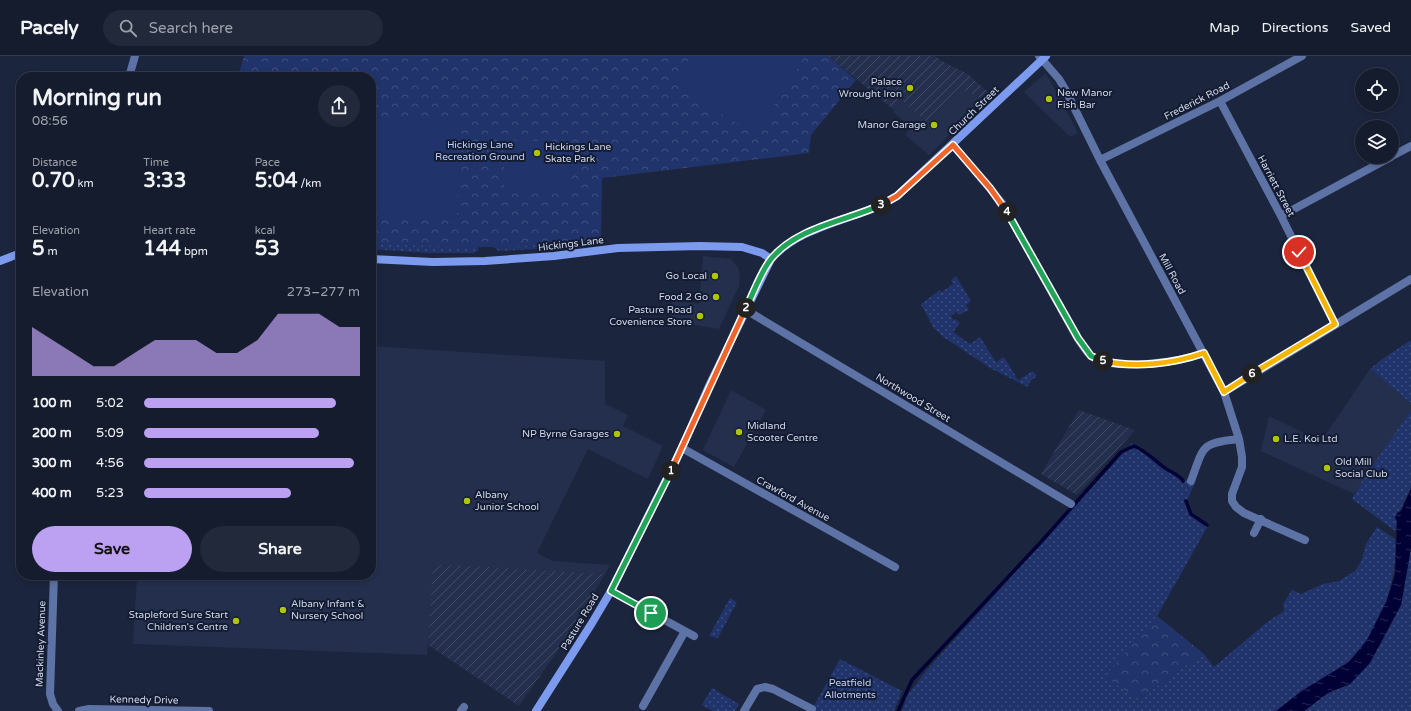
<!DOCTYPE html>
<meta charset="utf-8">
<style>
:root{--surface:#151c2e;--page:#22293a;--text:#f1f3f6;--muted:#9da1aa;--line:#343a4a;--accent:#bca0f2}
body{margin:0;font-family:"Varela Round",sans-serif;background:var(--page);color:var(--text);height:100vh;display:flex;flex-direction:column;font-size:15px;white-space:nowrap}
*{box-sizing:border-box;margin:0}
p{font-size:13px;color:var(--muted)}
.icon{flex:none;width:22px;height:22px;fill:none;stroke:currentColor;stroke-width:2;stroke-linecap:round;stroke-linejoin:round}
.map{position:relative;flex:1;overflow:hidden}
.drawer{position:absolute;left:16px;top:16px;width:360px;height:508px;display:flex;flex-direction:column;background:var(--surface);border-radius:16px;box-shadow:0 2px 6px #0003,0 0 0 1px var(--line)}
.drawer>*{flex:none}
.fabs{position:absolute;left:1355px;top:12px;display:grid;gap:8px}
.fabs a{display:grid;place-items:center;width:44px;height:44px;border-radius:50%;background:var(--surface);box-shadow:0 2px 6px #0003,0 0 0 1px var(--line);font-size:20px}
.pin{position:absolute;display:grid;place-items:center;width:34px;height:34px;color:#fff;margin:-17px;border:2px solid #fff;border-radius:50%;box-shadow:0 1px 4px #0007}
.km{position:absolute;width:20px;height:20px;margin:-10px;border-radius:50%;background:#222;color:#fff;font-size:11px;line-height:20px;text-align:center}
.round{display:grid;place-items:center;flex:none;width:42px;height:42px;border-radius:21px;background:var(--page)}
.headline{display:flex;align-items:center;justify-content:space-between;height:68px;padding:0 16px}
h1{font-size:22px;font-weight:800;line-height:30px}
.stats{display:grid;grid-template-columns:repeat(3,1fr);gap:6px;height:68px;padding:4px 16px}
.stats div{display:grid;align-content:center}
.stats b{font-size:20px;font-weight:800}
.stats small{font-size:11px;font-weight:400}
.stats p{font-size:11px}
.chart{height:112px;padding:8px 16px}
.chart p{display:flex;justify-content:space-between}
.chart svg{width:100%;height:72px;margin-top:4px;fill:var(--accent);opacity:.7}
.cta{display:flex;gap:8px;margin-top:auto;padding:8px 16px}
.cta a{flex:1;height:46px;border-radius:24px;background:var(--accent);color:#111;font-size:16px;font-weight:800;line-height:46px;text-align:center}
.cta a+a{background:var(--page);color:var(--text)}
ul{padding:0 16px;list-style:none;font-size:13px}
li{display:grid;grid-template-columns:64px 48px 1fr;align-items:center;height:30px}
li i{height:10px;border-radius:5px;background:var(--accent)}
header{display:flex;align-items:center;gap:24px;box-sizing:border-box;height:56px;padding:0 20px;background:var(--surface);border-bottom:1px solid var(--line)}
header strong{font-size:19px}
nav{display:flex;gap:22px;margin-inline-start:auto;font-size:14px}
.search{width:280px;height:36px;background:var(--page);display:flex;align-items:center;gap:10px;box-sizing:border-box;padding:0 14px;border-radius:22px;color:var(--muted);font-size:15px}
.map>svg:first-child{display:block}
.built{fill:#232f4d}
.industrial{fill:url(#industrial-furrows)}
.grass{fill:url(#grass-dots)}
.park{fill:url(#park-crowns)}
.pitch{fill:#20336b}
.water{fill:url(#water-ripples)}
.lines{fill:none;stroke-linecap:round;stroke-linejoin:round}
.stream{stroke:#020136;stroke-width:3.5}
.minor{stroke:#5d72a5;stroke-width:8}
.secondary{stroke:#7c9bee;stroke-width:8}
.split-1-casing{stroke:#fff;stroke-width:8}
.split-2-casing{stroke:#fff;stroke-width:8}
.split-3-casing{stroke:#fff;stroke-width:8}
.split-4-casing{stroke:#fff;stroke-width:8}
.split-5-casing{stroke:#fff;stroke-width:8}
.split-6-casing{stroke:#fff;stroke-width:8}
.split-7-casing{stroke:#fff;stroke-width:8}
.split-1{stroke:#22a559;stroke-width:5}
.split-2{stroke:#f0652b;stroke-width:5}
.split-3{stroke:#22a559;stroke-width:5}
.split-4{stroke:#f0652b;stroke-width:5}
.split-5{stroke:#22a559;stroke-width:5}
.split-6{stroke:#f5b400;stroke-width:5}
.split-7{stroke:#f5b400;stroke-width:5}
.poi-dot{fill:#b0c502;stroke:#131c33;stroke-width:1.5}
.labels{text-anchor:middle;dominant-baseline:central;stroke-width:4;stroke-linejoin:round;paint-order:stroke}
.poi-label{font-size:10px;fill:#d0d7e7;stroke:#131c33;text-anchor:end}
.street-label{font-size:10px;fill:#d0d7e7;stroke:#131c33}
.park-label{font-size:10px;fill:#becffa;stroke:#131c33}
</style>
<header>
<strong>Pacely</strong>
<div class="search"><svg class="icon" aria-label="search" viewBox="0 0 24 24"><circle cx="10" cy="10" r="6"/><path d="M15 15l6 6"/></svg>Search here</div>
<nav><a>Map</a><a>Directions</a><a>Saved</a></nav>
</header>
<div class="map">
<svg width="1411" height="655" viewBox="0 0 1411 655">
<defs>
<pattern id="industrial-furrows" width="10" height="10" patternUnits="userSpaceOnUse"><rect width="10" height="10" fill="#232f4d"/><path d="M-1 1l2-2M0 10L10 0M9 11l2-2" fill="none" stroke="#424c67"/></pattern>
<pattern id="grass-dots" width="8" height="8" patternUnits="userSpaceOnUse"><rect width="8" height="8" fill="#20336b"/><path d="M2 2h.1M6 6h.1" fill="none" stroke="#3f5080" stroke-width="1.8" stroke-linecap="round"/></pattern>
<pattern id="park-crowns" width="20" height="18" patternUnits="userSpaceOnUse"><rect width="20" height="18" fill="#20336b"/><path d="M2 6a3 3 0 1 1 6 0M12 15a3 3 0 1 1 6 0" fill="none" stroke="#3f5080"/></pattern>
<pattern id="water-ripples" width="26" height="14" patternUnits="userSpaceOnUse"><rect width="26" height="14" fill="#020136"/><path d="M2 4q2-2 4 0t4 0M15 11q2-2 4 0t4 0" fill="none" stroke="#262553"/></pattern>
</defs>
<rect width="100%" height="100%" fill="#1c253e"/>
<path class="built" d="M1046 17 1078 77 1070 81 1024 36Z
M961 33 984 44 929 99 905 79 911 71 893 56 902 45 927 65Z
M703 200 731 203 738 211 740 219 739 230 719 273 670 265 672 244 699 248Z
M371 290 605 305V348L628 359 623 370 663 390 648 423 588 393 537 497 553 505 610 509 605 518 434 509 427 599 133 588 137 519H371Z
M1370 313 1411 347V354L1354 438 1261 395 1269 360 1310 380 1317 391Z
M731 334 766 354 734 411 703 394Z"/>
<path class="industrial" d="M828 0H935L941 5 968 18 990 38 984 44 961 33 927 66 902 45 894 54Z
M1079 354 1135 374 1077 439 1041 418Z
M433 509 472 510 605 518 561 590 519 650 428 589Z"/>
<path class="grass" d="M601 182 599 185 596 186 552 192 499 195 493 191 567 187Z
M371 187 478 191V195L474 197H428L371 193Z
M956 220 971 245 966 249 969 254 959 259 956 256 951 260 953 264 955 263 960 267 953 276 970 288 980 281 996 306 1004 301 1018 324 1033 315 1037 320 1030 325 1028 331 990 312 942 280 933 271 921 248 940 234 942 236 953 228 951 224Z
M1411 284V347L1370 313 1385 301Z
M1411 354V432L1400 455 1397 457 1395 462 1397 465 1395 475 1352 443 1364 422Z
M1132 387 1155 402 1166 412 1180 419 1184 425 1187 423 1195 427 1187 444C1190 457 1197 461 1209 468L1157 560 1106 620 1138 644 1203 597 1214 611 1266 567 1284 555 1283 548 1292 534 1301 538 1323 528 1339 525 1355 515 1361 506 1366 488 1377 471 1395 483C1399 523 1379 579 1349 605 1337 617 1320 624 1305 633 1295 639 1286 648 1276 655H902L907 640 926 615Z
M1411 492V655H1304L1328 637 1350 628 1381 587 1401 549Z
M730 542 737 546 718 582 709 580Z
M840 603 902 635 894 655H811Z
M712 632 739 648 735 655H713L702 649Z"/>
<path class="park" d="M244 0H828L856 24 811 79 809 97 602 122 601 182C525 195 447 192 371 187V21H238Z
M1157 560 1203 597 1138 644 1105 620Z"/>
<path class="pitch" d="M691 0H805L755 79 673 27Z
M371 61 460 65 457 161 371 158Z
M504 84 571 86 570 122H572V128H570V138L504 137V127H502V121L504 120Z"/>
<path class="water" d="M1411 432V492L1401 549 1370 607 1350 628 1328 637 1304 655H1276L1303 634 1349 606 1367 584 1387 544 1395 518 1397 465 1395 462 1397 457 1401 455Z"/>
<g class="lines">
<path class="stream" d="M1186 445 1191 458 1207 469
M898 655 912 624 1040 487 1121 396 1134 390C1146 395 1154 404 1165 412 1171 417 1179 418 1183 425"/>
<path class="minor" d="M1039 0 1059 23 1065 33 1100 104 1224 336 1239 383 1242 401V411L1232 438V445L1236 451 1244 457 1305 484
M129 21 135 0
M1220 45 1281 160 1335 268
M953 89 1002 147 1078 283C1082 288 1086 296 1091 300 1114 316 1179 306 1204 297
M1392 100 1411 90
M1100 104 1220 45 1302 0
M1281 160 1391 101
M746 254 1071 448
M1224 336 1411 223
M682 392 895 511
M1191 425C1204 390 1200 387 1239 383
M1254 477 1261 463
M54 519 50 638 53 648 58 655
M611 535 694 580
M643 650 685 575
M79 655 89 653 209 655
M461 655 464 651
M744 655 757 633 765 631 773 633 812 653"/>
<path class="secondary" d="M371 203 433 206 485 205 554 200 618 192 700 190 742 191 762 197 771 203
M0 205 21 197
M536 655 592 567 611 535 682 392 709 330 771 203C803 167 857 165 897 140L1046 0"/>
</g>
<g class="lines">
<g class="split-1-casing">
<path id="split-1" d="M651 557 611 535 671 415"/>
</g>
<g class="split-2-casing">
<path id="split-2" d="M671 415 746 252"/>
</g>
<g class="split-3-casing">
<path id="split-3" d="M746 252C754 236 760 217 771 203 797 171 846 165 881 149"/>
</g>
<g class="split-4-casing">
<path id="split-4" d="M881 149 897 140 953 89 990 132 1007 156"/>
</g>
<g class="split-5-casing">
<path id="split-5" d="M1007 156 1078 282 1091 300 1103 305"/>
</g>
<g class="split-6-casing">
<path id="split-6" d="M1103 305C1135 312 1172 308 1204 297L1224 336 1252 318"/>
</g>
<g class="split-7-casing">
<path id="split-7" d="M1252 318 1335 268 1299 196"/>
</g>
<use href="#split-1" class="split-1"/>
<use href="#split-2" class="split-2"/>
<use href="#split-3" class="split-3"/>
<use href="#split-4" class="split-4"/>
<use href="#split-5" class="split-5"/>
<use href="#split-6" class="split-6"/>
<use href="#split-7" class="split-7"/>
</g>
<g class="poi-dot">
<circle cx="910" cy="32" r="4"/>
<circle cx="1049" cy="43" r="4"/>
<circle cx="934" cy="69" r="4"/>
<circle cx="537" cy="97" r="4"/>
<circle cx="715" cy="220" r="4"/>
<circle cx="716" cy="241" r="4"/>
<circle cx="700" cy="260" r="4"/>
<circle cx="739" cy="376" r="4"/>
<circle cx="617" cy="378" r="4"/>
<circle cx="1276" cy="383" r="4"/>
<circle cx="1327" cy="412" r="4"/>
<circle cx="467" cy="445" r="4"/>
<circle cx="283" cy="554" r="4"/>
<circle cx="236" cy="565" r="4"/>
</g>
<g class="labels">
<g class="poi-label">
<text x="902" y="26">Palace<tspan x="902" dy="12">Wrought Iron</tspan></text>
<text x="1057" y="37" text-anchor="start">New Manor<tspan x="1057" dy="12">Fish Bar</tspan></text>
<text x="926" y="69">Manor Garage</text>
<text x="545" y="91" text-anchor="start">Hickings Lane<tspan x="545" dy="12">Skate Park</tspan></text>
<text x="707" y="220">Go Local</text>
<text x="708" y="241">Food 2 Go</text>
<text x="692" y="254">Pasture Road<tspan x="692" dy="12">Covenience Store</tspan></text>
<text x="747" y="370" text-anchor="start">Midland<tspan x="747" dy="12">Scooter Centre</tspan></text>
<text x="609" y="378">NP Byrne Garages</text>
<text x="1284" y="383" text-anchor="start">L.E. Koi Ltd</text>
<text x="1335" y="406" text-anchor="start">Old Mill<tspan x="1335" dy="12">Social Club</tspan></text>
<text x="475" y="439" text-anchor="start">Albany<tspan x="475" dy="12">Junior School</tspan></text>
<text x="291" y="548" text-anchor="start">Albany Infant &amp;<tspan x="291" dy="12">Nursery School</tspan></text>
<text x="228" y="559">Stapleford Sure Start<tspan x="228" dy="12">Children's Centre</tspan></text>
</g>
<g class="street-label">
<text transform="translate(1197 45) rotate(-27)">Frederick Road</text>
<text transform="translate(974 55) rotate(-44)">Church Street</text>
<text transform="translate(1276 130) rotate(62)">Harriett Street</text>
<text transform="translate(571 188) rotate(-7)">Hickings Lane</text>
<text transform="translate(1172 218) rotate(62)">Mill Road</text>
<text transform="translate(913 342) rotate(31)">Northwood Street</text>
<text transform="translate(793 443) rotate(29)">Crawford Avenue</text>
<text transform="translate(580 566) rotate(-59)">Pasture Road</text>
<text transform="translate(41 588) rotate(-88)">Mackinley Avenue</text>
<text transform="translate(144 644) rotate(1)">Kennedy Drive</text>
</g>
<g class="park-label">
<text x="480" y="89">Hickings Lane<tspan x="480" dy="12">Recreation Ground</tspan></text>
<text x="850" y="627">Peatfield<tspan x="850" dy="12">Allotments</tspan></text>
</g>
</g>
</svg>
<div class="fabs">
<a><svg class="icon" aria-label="locate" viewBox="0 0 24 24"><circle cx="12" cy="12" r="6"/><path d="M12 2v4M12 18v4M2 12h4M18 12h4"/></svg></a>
<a><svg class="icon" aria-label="layers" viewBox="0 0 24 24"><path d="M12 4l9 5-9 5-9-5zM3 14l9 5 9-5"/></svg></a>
</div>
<div class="pin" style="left:651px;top:557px;background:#1e9e55"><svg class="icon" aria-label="arrive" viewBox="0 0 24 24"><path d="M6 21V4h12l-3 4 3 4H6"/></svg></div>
<div class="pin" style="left:1299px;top:196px;background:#d93025"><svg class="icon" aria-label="check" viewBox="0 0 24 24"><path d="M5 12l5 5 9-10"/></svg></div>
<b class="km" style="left:671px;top:415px">1</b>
<b class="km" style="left:746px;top:252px">2</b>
<b class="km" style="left:881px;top:149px">3</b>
<b class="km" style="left:1007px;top:156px">4</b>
<b class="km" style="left:1103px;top:305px">5</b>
<b class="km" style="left:1252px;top:318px">6</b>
<section class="drawer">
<div class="headline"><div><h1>Morning run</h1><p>08:56</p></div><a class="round"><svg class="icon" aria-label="share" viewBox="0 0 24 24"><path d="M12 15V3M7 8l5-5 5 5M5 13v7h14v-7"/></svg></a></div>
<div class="stats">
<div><p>Distance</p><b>0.70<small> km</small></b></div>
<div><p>Time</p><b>3:33</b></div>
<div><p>Pace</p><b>5:04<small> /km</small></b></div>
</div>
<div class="stats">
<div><p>Elevation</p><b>5<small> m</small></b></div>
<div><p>Heart rate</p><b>144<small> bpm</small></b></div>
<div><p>kcal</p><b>53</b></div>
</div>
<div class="chart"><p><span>Elevation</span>273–277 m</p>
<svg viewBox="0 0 160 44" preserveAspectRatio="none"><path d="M0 44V14L10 22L20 30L30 38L40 38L50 30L60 22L70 22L80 22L90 30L100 30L110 22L120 6L130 6L140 6L150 14L160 14V44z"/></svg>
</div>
<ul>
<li><b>100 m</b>5:02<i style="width:89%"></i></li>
<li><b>200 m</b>5:09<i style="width:81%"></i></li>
<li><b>300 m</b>4:56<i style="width:97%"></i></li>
<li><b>400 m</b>5:23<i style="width:68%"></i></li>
</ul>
<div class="cta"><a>Save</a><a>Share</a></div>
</section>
</div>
